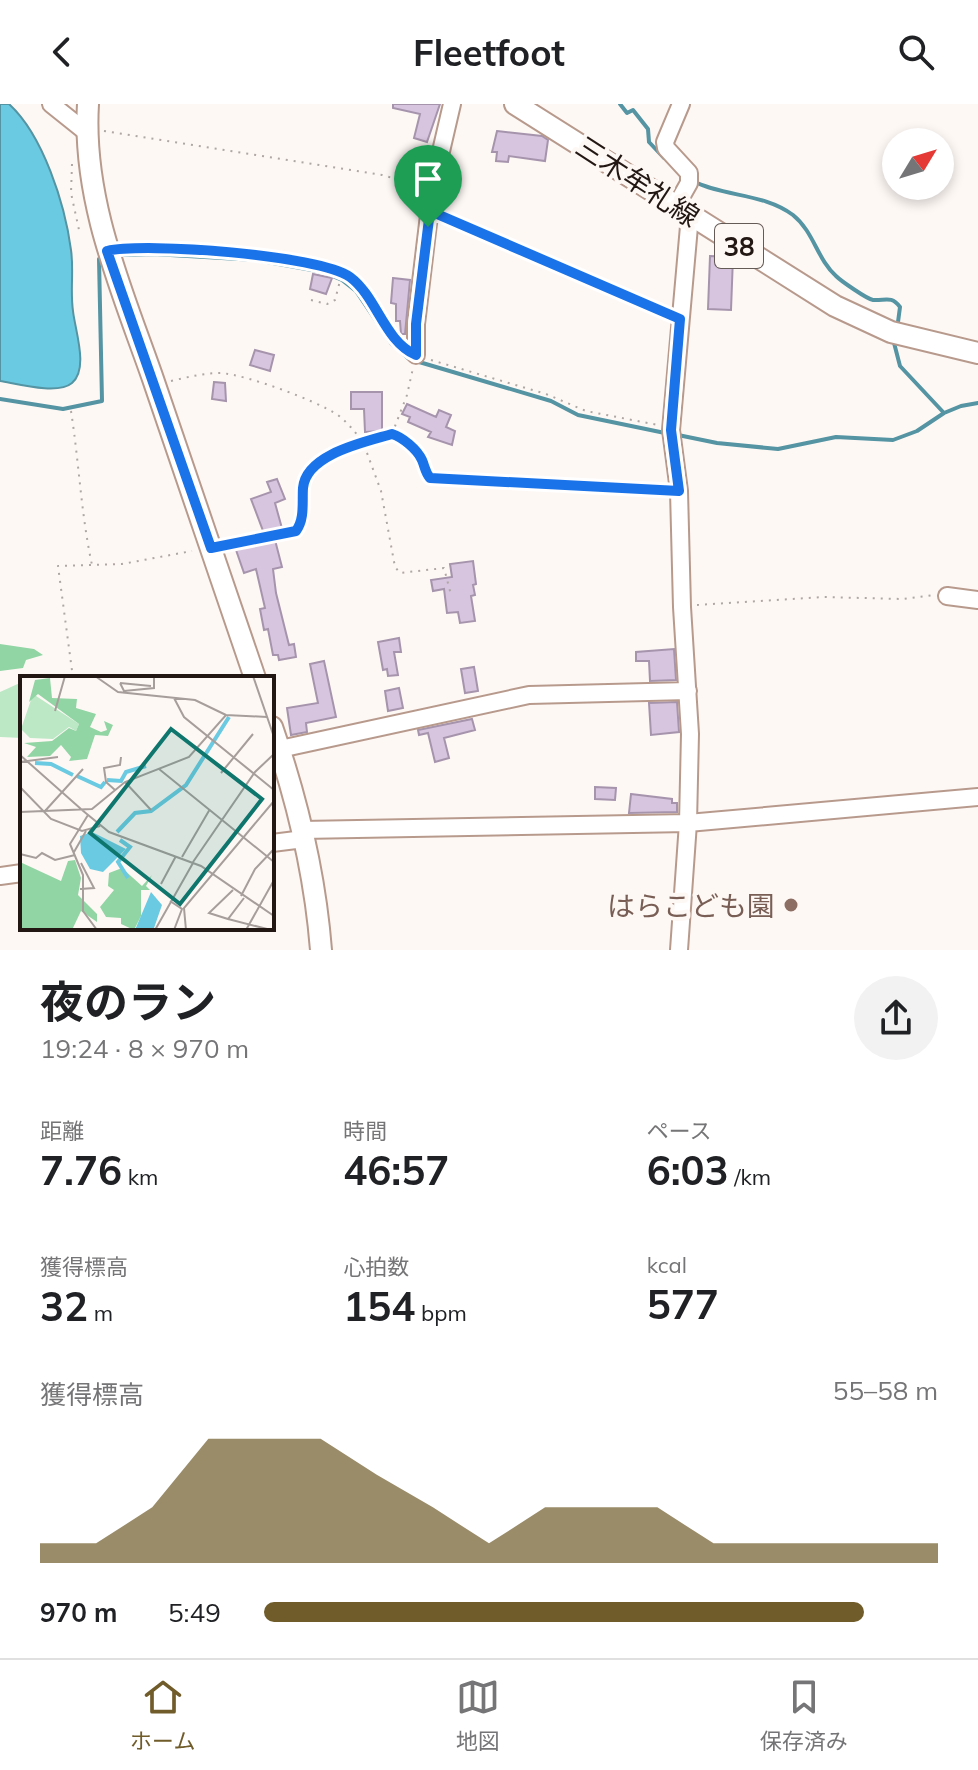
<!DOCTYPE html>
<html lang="ja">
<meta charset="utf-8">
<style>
:root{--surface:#fff;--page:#f2f2f2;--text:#202124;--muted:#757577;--line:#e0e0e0;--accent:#705c2b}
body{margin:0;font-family:Mulish,"Noto Sans JP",sans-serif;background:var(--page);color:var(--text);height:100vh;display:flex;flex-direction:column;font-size:30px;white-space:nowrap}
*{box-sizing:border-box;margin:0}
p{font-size:26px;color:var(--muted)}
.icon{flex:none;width:44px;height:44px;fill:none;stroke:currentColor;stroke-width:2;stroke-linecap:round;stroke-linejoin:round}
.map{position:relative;height:846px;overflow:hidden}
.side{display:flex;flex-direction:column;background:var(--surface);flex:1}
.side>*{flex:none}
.needle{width:52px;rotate:52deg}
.controls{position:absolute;left:882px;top:24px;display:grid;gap:16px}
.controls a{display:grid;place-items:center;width:72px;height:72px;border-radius:50%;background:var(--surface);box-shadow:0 4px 12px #0003;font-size:40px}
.pin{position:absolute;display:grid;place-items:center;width:68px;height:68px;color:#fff;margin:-82px -34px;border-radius:50% 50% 50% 0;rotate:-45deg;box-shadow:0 0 8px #0007}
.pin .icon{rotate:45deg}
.round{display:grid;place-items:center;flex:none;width:84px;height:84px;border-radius:42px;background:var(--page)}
.summary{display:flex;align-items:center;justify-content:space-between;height:136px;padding:0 40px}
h1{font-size:44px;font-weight:700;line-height:60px}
.metrics{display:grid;grid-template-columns:repeat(3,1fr);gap:12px;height:136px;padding:8px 40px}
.metrics div{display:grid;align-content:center}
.metrics b{font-size:40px;font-weight:700}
.metrics small{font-size:22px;font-weight:400}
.metrics p{font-size:22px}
.chart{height:224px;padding:16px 40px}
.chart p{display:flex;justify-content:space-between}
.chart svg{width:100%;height:144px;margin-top:8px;fill:var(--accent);opacity:.7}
ul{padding:0 40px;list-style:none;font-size:26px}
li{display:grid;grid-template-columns:128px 96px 1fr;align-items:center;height:60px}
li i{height:20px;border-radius:10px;background:var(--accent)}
header{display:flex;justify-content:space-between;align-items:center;height:104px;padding:0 40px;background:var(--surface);font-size:36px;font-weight:700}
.dock{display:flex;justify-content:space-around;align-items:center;height:112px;border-top:2px solid var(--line);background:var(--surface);font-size:22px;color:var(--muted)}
.dock a{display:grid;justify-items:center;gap:4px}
.dock .selected{color:var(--accent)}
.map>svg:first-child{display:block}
.green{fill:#bce8c6}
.forest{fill:#92d5a4}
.water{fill:#6acae1;stroke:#5494a3;stroke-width:2}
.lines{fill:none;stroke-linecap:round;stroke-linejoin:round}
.stream{stroke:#5494a3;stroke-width:4}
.building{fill:#d7c4df;stroke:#a694ad;stroke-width:2}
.minor-casing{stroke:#b89a8d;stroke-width:20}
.major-casing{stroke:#b89a8d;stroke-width:24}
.path{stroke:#aea7a3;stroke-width:2;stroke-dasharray:2 6;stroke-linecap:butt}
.minor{stroke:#fff;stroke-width:16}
.major{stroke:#fff;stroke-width:20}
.route-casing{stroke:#fff;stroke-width:16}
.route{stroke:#1a73e8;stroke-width:10}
.education-dot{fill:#8d6e63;stroke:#fef8f5;stroke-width:3}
.labels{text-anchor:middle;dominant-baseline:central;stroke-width:8;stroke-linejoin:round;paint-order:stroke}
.shield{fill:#fef8f5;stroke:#645a56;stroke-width:2}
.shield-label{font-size:26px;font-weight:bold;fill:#221712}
.street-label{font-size:28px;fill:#221712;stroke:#fef8f5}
.education-label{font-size:28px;fill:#785e54;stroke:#fef8f5;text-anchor:end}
.inset-river{fill:none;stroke:#6acae1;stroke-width:4}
.inset-road{fill:none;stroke:#a69e9a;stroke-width:2}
.view{fill:#0f766e;fill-opacity:0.15;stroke:#0f766e;stroke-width:4}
.inset-edge{fill:none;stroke:#221712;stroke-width:4}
</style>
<header><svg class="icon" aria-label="back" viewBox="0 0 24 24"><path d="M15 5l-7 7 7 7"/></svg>Fleetfoot<svg class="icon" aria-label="search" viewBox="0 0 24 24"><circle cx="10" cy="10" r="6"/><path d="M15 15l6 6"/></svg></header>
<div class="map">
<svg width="978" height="846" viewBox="0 0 978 846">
<rect width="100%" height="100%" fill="#fef8f5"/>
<path class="green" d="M22 578V634L0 633V588Z"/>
<path class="forest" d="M0 540 34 545 43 551 26 556 23 564 0 567Z"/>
<path class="water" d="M0 0H9C43 31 65 100 71 146 74 166 70 187 73 207 75 226 89 265 72 279 58 291 18 280 0 277Z"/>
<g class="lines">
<path class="stream" d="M620 0 627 9 633 6 648 25 649 38 664 54
M693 77C724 93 764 89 793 111 814 128 817 155 836 172 841 177 867 195 873 196 885 197 891 191 900 203L898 218
M124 151 153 150 256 156 323 168 342 176 356 187 391 239 409 255 551 297 578 311 665 329
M893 235 900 262 944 309
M0 295 63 305 102 297 99 155
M678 331 717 339 778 345 836 333 893 336 917 327 944 309 961 302 978 299"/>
</g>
<path class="building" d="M393 0H440L427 38 414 34 420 10 393 4Z
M497 27 542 32 548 36 545 57 509 52 508 58 496 57 497 48H492Z
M423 48 424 72 414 74 408 51Z
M710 152 733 153 731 206 708 205Z
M313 170 332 174 326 190 310 185Z
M393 174 410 176 405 230H401L400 217H396V200L391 199Z
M255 246 274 251 270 267 250 261Z
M214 278 225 279 226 297 212 295Z
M351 288H382V327L365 328 364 305H351Z
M407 300 436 313 439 306 451 311 446 323 455 327 452 341 428 333 431 328 408 318 410 313 402 310Z
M277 375 285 395 275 399 283 428 265 432 251 395 271 388 267 378Z
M275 436 282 463 273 465 276 489 289 541 294 540 296 553 279 556 278 551H273L268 525 264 526 260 505 265 504 256 465 244 469 236 446Z
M473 457 476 480 473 481 475 491 471 492 475 517 460 519 458 508 447 509 444 485 433 487 431 476 452 473 450 460Z
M399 534 401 548H394L398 571 388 572 387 565 383 566 378 538Z
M674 545 676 576 650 577 649 557H636V548Z
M324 557 336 613 306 619 307 628 291 631 287 604 318 599 310 560Z
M474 563 478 587 465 589 461 565Z
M399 584 403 604 388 607 385 587Z
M677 598 679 628 651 631 649 599Z
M472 615 475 626 444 634 449 654 435 658 428 629 419 631 418 626Z
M595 683 616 684 615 696 595 695Z
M631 690 672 695V699H677V708L629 709Z"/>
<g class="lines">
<g class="minor-casing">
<path id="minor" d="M51 0 86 28
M676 102 689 79V69L666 44 665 38 681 0
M416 251V220L432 86 452 0
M947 492 978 496
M280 645 529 591 688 587
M302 726 688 719 978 693
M272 739 304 735
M0 772 22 769
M679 846 688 719 690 630 682 503 679 387 671 326 690 111"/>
</g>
<g class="major-casing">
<path id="major" d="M88 0C82 97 122 186 153 275 187 375 221 474 255 574
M515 0 835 202 891 228 978 249
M272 623C297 695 315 770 321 846"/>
</g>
<path class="path" d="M104 27 382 71 417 81
M72 60 71 89 79 126
M445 113 667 210
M124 144C161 139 321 153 349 172 370 187 385 219 400 240
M311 196 327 200 335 196 342 169
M431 256 546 290 586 307 658 321
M171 277C188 273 204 269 221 269 247 271 315 296 338 311 348 319 355 328 363 338 386 331 391 325 410 342 415 347 419 350 422 357 426 363 424 368 430 374L664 387
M71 307C79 358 81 410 92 461
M392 330 407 291 413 264
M226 441 296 427C307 414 300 395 303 379 308 357 344 343 363 338L381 387 395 463 400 469 444 464 451 491
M697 501 823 493 902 495 934 491
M73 574 58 462 122 460 192 447"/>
<use href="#minor" class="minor"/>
<use href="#major" class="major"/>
</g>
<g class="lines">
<g class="route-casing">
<path id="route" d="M430 107 680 215 671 326 679 387 430 374C425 368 425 363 422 356 417 345 402 333 392 330 365 338 306 350 303 384 302 398 305 415 296 427L211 444 107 147C146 138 319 151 350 173 377 193 384 237 416 251V220Z"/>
</g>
<use href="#route" class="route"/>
</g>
<circle class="education-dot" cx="791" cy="801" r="8"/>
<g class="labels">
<rect class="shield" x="715" y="120" width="48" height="44" rx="6"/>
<g class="shield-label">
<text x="739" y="142">38</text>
</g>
<g class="street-label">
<text transform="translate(638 77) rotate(33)">三木牟礼線</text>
</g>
<g class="education-label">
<text x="775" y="801">はらこども園</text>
</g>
</g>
<g transform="translate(20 572)">
<rect width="254" height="254" fill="#fef8f5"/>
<path d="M13 18 59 48 56 55 49 51 33 63 10 62 1 53Z" fill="#bce8c6"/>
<path d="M30 2 32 22 57 23 56 32 76 38 70 51 81 56 87 54 84 45 93 49 88 60 75 59 67 83 49 85 51 81 41 69 30 80 7 81 16 71 4 67 32 65 49 52 56 55 59 48 18 18 9 26 15 4ZM55 184 61 202 58 219 77 238V246L61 235 52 254H0V186L41 205 48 185ZM102 192 122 210 132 199 126 210 130 214H121V240L114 254 101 248V242L86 241 80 231 94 214 88 210 89 197Z" fill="#92d5a4"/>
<path d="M72 156 106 173 83 196 70 193 61 177 60 160ZM131 216 142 229 134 252 115 254Z" fill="#6acae1"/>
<path class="inset-river" d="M15 87 31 88 53 99M57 100 81 111 85 106M87 104 101 105 106 96 126 90M97 156 115 137 131 135 166 109 209 41M100 164 110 171 98 186 108 202"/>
<path class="inset-road" d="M75 0 98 16 175 24 206 39M233 0 254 61M100 7 104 15 134 12V0M100 7 131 10M154 22 164 41 254 114M35 35 45 0M0 79 61 133M0 86 38 81M139 93 254 186M201 97 233 58M105 106 131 134M0 111 31 143 62 155 80 150M95 114 86 106 84 92 100 89 101 81M62 134 89 156 181 190 254 240M25 135 63 93M0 136 72 133 105 106 169 81 206 39 247 41M68 139 50 168 63 199V235L77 254M54 176 66 155M0 178 16 182 22 177 35 184 55 179M162 181 190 133M173 186 235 96 254 78M141 208 156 180M60 213 74 212 61 187M213 214 189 237 208 243 224 222M221 220 235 193 254 173M150 225 162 233 154 254M208 243 251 254M135 254 173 187M166 254 164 232 254 125M226 254 254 204"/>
<path class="view" d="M151 53 242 123 160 228 70 157Z"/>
<rect width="254" height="254" class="inset-edge"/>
</g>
</svg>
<div class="controls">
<a><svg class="needle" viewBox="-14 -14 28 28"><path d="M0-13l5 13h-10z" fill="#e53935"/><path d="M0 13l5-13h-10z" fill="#757577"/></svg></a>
</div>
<div class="pin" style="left:428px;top:123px;background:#1e9e55"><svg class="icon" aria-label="arrive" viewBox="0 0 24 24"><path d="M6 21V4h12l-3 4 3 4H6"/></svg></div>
</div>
<section class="side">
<div class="summary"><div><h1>夜のラン</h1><p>19:24 · 8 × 970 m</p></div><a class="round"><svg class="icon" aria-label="share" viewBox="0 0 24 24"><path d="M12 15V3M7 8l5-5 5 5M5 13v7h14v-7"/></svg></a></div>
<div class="metrics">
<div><p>距離</p><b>7.76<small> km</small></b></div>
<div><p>時間</p><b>46:57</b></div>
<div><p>ペース</p><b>6:03<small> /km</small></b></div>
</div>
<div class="metrics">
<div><p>獲得標高</p><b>32<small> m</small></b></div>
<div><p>心拍数</p><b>154<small> bpm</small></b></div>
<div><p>kcal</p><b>577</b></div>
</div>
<div class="chart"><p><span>獲得標高</span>55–58 m</p>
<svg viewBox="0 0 160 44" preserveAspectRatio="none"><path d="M0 44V38L10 38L20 27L30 6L40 6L50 6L60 17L70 27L80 38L90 27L100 27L110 27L120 38L130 38L140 38L150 38L160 38V44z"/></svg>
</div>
<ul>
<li><b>970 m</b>5:49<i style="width:89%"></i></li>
</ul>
</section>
<nav class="dock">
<a class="selected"><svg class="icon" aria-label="home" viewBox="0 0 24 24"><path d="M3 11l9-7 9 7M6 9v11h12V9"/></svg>ホーム</a>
<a><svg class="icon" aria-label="map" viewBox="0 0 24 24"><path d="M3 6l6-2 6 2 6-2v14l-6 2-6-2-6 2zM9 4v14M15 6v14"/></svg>地図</a>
<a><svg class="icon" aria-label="saved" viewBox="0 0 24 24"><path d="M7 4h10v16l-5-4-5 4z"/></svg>保存済み</a>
</nav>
